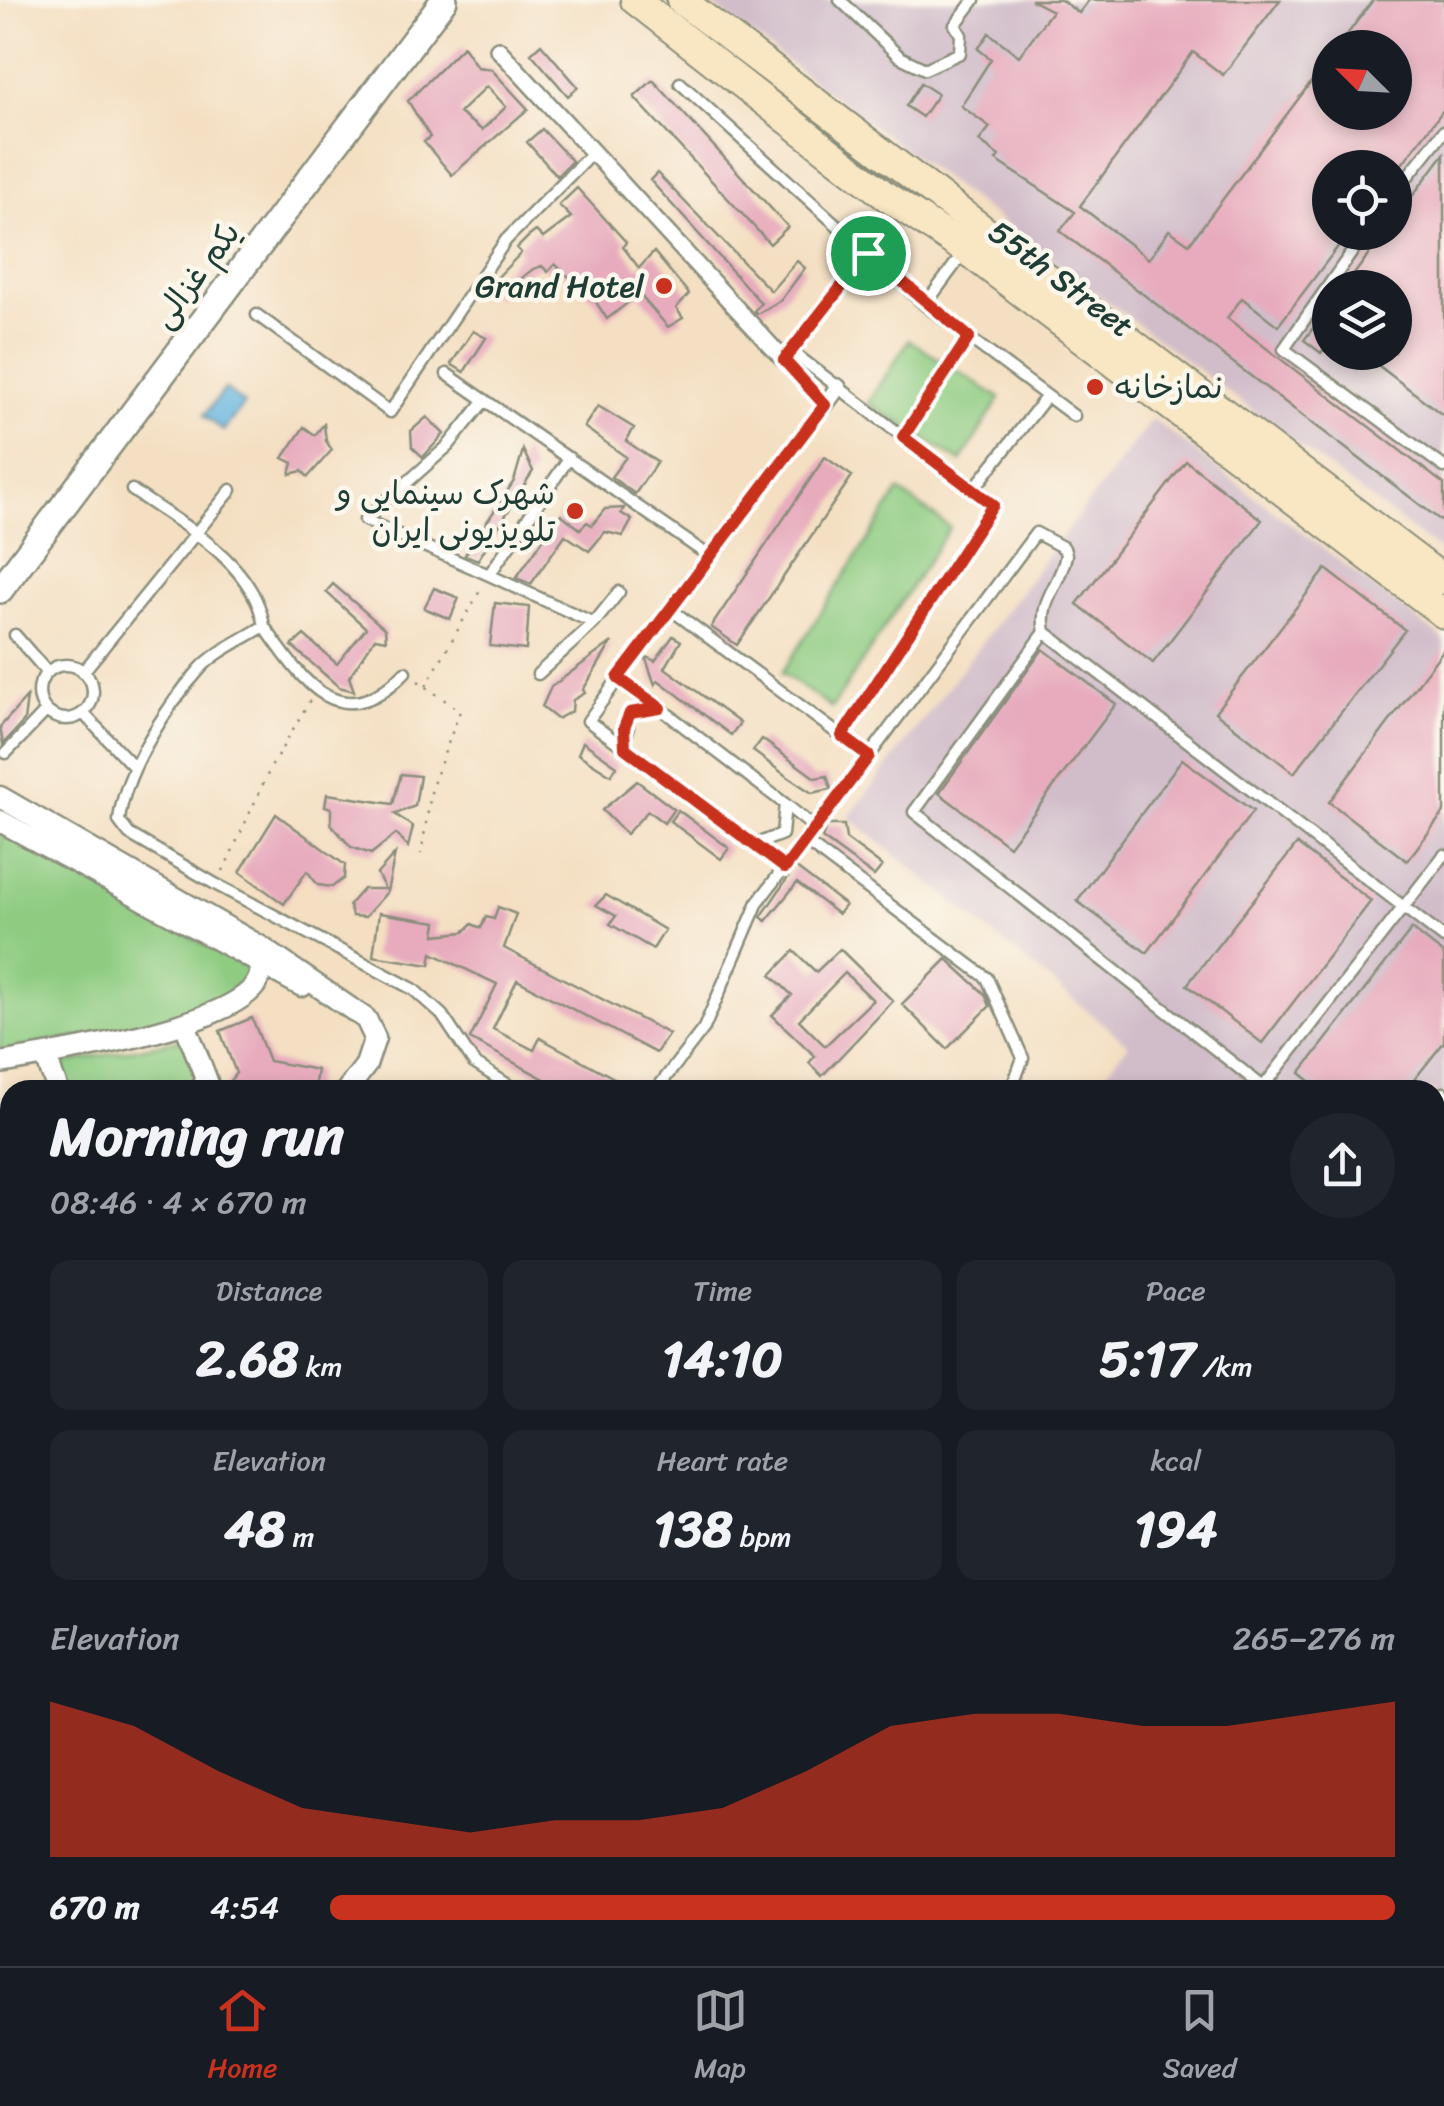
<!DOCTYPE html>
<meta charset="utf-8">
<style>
:root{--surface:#171b24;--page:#20242c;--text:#f1f3f6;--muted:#9ea1a6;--line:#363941;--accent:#c8321e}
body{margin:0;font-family:Sriracha,"Playpen Sans Arabic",sans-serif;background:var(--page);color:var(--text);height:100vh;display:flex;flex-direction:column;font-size:38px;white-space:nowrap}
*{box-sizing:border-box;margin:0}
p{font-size:32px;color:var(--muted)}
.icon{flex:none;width:55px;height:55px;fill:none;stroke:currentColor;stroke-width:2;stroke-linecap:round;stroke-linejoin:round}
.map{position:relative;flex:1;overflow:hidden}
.drawer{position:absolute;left:0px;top:1080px;width:1445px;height:888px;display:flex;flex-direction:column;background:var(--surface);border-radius:30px 30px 0 0;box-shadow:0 5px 15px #0003}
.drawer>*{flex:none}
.needle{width:65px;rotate:294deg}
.tools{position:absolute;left:1312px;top:30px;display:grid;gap:20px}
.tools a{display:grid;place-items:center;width:100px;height:100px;border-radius:50%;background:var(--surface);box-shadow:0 5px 15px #0003;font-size:50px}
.pin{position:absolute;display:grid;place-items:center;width:85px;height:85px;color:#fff;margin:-42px;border:5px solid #fff;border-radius:50%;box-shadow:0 2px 10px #0007}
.round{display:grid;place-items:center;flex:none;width:105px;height:105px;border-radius:52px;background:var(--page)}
.overview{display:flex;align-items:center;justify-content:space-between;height:170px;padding:0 50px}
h1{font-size:55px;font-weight:700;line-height:75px}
.figures{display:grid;grid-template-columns:repeat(3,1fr);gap:15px;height:170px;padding:10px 50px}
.figures div{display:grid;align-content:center;border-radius:20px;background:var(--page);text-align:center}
.figures b{font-size:50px;font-weight:700}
.figures small{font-size:28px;font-weight:400}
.figures p{font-size:28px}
.chart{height:280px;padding:20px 50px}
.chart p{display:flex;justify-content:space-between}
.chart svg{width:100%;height:180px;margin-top:10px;fill:var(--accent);opacity:.7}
ul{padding:0 50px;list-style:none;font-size:32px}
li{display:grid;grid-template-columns:160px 120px 1fr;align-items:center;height:75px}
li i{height:25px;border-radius:12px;background:var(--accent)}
.dock{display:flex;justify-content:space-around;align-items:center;height:140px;border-top:2px solid var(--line);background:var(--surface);font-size:28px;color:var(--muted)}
.dock a{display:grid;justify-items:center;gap:5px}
.dock .active{color:var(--accent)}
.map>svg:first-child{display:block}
.industrial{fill:#d1bdca;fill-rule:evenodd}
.green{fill:#8fcc82;stroke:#57845b;stroke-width:2.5}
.forest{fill:#73b070;stroke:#497652;stroke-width:2.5}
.water{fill:#65b5e0;stroke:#42798a;stroke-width:2.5}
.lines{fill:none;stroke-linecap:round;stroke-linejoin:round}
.river{stroke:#65b5e0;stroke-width:30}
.building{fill:#e7abbd;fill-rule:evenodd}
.service-casing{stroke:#8a8e7b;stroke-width:15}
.pedestrian-casing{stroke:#8a8e7b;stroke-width:20}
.minor-casing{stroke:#8a8e7b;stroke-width:25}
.tertiary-casing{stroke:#8a8e7b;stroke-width:30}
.secondary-casing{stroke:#8a8e7b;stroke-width:32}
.path{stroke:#8a8e7b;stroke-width:2.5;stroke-dasharray:2.5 8;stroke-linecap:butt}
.service{stroke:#fff;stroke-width:10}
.pedestrian{stroke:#fff;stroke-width:15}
.minor{stroke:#fff;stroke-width:20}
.tertiary{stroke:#fff;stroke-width:25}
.secondary{stroke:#f9e7c3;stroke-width:28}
.route-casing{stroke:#fff;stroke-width:20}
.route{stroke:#c8321e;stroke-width:12}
.poi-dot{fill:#c8321e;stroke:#fbf7ec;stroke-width:4}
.labels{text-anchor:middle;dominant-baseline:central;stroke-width:9;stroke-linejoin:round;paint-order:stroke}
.street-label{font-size:32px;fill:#1f3d34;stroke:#fbf7ec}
.poi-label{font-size:32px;fill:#1f3d34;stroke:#fbf7ec;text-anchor:end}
</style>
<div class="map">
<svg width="1444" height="1966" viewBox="0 0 1444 1966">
<rect width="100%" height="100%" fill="#fbf7ec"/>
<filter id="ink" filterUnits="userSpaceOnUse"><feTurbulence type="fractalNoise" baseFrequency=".01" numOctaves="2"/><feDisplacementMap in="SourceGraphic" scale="20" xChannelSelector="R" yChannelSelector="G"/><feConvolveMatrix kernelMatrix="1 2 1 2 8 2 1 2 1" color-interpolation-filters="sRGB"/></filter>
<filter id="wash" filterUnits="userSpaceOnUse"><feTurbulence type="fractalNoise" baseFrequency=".0048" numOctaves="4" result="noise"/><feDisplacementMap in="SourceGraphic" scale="40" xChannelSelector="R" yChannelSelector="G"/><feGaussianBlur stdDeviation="2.25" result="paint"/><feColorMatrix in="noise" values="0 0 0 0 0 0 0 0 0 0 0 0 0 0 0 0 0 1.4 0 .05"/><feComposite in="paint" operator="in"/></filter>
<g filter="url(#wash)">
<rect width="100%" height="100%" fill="#f4dfc2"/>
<path class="industrial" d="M706 0H1444V554ZM1330 48H1395V112H1330ZM1330 168H1395V232H1330ZM1330 288H1395V352H1330Z
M1152 419 1444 640V1915L1435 1909V1090H1094L1128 1044 849 817Z"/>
<path class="green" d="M909 340 1000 398 961 462 868 403Z
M899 491 950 527 832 708 782 673Z
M0 831 248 968 249 977 237 994 164 1022 0 1053Z
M184 1039 198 1083 192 1090H69L59 1064Z"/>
<path class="forest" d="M1444 1260V1625L1435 1618V1272Z"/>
<path class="water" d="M225 389 244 404 223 431 204 415Z"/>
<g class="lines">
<path class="river" d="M1315 1958 1336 1966
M212 1966 456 1958"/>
</g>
<g id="blocks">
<path class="building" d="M1031 0H1061L1079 13 1089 0H1280L1223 75 1193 52 1080 206 1149 259 1169 230 1189 244 1330 57V112H1395V48H1337L1373 0H1444V109L1399 168H1330V232H1349L1278 326 1242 298 1227 318 1444 484V523L1060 231 1075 212 996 160 999 156 979 141 990 127 961 106 991 59 978 49 989 33 1019 56 1052 11Z
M541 44 578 87 568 96 531 53Z
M463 46 477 67 491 69 528 109 452 175 424 142 430 137 408 101ZM487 86 506 107 482 130 459 113Z
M653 80 788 227 770 244 634 97Z
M921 83 938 94 922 117 906 106Z
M542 129 572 161 557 176 527 142Z
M1444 154V416L1361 352H1395V288H1344L1385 232H1395V219Z
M657 173 771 291 797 261 805 268 781 300 757 314 754 311 761 303 650 180Z
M577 188 626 242 623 247 639 268 654 252 689 294 676 308 683 318 668 327 639 294 607 319 596 302 555 264 548 272 542 266 533 269 496 298 488 287 521 253 517 248 528 237 536 231 543 238 571 217 559 205Z
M1330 306V341L1321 353 1304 340Z
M473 331 486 338 464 372 451 364Z
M598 406 634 428 626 441 657 462 635 494 611 477 626 457 584 427Z
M427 417 444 434 423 457 412 447 411 431Z
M324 424 326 441 332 450 308 477 302 471 290 474 293 463 283 458 304 427 315 435Z
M523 450 533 471 478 560 465 555 514 481Z
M825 457 852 476 737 645 711 627Z
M1186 461 1262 520 1153 663 1077 604Z
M624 508 621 513 632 520 623 536 605 532 589 551 565 535 531 584 516 578 561 514 580 529 587 522 592 525 605 509Z
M1326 569 1405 630 1294 773 1215 712Z
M333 584 385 629 386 640 375 638 349 677 354 691 339 687 292 646 304 635 337 664 366 628 326 592Z
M434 588 459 598 450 619 424 608Z
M495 603 529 607 526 650 490 646Z
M673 636 681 641 665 668 740 723 731 735 658 680 655 685 645 656 655 661Z
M612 642 583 690 585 693 573 700 572 711 557 719 542 707 551 687Z
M1043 649 1116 704 1009 846 939 793Z
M1444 649V812L1407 861 1329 802Z
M27 697 24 721 3 744 0 727Z
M762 739 815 778 827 776 831 789 812 793 785 775 753 751Z
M583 742 617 766 611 775 578 754Z
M1182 759 1253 811 1147 953 1077 901Z
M401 774 420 776 415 806 395 814 413 827 408 847 396 834 371 854 351 847 331 824V808L325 806 327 794 393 804Z
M637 781 674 809 664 823 648 811 626 834 602 810Z
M678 810 729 848 721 859 670 821Z
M276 814 345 865 344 878 332 887 318 885 307 871 284 904 240 872Z
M827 825H844L846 839 882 866 874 876 822 838Z
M1297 844 1371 901 1262 1043 1187 985Z
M395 854 387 892 365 917 352 916 349 905 363 889H385L377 874Z
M795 867 845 905 838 914 797 883 766 921 761 917Z
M606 895 665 930 653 949 610 924 616 916 596 905Z
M498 907 516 914 504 948 669 1034 656 1053 517 980 493 1029 534 1050 540 1038 636 1090H565L470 1039 497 984 432 953 430 965 373 956 379 913 437 922 435 935 464 932 472 924 481 928 486 917 494 919Z
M1412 929 1444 954V1042L1406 1090H1321L1300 1073Z
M840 949 893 1001 822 1076 809 1063 815 1056 772 1015 792 995 771 975 794 951 816 972ZM845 973 873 1000 825 1046 799 1020Z
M947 959 985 994 990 1006 947 1049 902 1004Z
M252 1018 269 1061 317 1070 314 1090H223L236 1073 220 1031Z"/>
</g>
</g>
<g filter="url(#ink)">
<use href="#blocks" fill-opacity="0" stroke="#8a8e7b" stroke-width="2.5"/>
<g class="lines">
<g class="service-casing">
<path id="service" d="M840 0 900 57 925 69 960 53 961 35 955 25 974 0
M680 83 925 305 1074 416
M1395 192 1444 131
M1366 232 1284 349 1444 467
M868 253 791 351 973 490 1047 396
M925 305 965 251
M257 315 390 412 506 240 593 152
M784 360 825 405 669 608 841 736 993 505 973 490
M447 374 709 556
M485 400 448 446 365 520 489 575
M132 490C181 525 253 560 264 626
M594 623 619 592
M15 635 47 672
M39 692a27 27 0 1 1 54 0a27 27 0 1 1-54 0Z
M83 672 231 490
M405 672C341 739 303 682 264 626 244 639 214 652 199 670 166 707 124 772 119 821L129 834 217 885 413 989 442 1015 474 1063 516 1090
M538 674 594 623 489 575 569 458
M619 678 659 707
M83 713 134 767
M625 748 588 721 669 608
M6 753 46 711
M869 756 1036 533 1064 548 1066 555C1061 585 1038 599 1045 632
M785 804 816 829
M806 842 987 978 1023 1058 1011 1090
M754 845 782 834 785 804 660 708 630 713 625 748 785 868
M656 1090 704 1028 758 902 869 756 841 736
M1261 1090 1444 855
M1267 1090 914 812 1045 632 1444 938
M1435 1104 1444 1093
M1435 1247 1444 1236
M1435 1867 1444 1870"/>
</g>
<g class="pedestrian-casing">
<path id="pedestrian" d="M498 49 784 360 791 351
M825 405 838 387"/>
</g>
<g class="minor-casing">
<path id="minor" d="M0 797 261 947 366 1019 375 1038 366 1065 347 1090
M0 821 302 986
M185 1024 207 1081 200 1090
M45 1055 58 1090
M0 1063C55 1053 226 1028 256 984 262 975 261 965 261 955
M0 1144 10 1167
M0 1473 10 1472"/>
</g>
<g class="tertiary-casing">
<path id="tertiary" d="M0 590 444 0
M0 1595 10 1584"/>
</g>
<g class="secondary-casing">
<path id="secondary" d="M635 0 887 197 966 250 1444 614
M681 0 1444 580"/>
</g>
<path class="path" d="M913 424 959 350
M418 681 460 711 432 787 421 854
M426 686 481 589
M223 871 270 769 310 700"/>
<use href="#service" class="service"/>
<use href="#pedestrian" class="pedestrian"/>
<use href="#minor" class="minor"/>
<use href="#tertiary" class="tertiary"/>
<use href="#secondary" class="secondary"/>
</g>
</g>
<g class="lines" filter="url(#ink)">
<g class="route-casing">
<path id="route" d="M868 253 969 337 903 437 993 505 842 736 869 756 785 868 625 748 624 728 630 713 660 708 618 678 825 405 784 360Z"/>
</g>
<use href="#route" class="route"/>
</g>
<g class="poi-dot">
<circle cx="664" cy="286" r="10"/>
<circle cx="1095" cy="387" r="10"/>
<circle cx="575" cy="511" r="10"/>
</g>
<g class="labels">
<g class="street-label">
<text transform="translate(196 275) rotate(-53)">یکم غزالی</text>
<text transform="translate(1061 279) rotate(37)">55th Street</text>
</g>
<g class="poi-label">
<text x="644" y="286">Grand Hotel</text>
<text x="1115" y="387" text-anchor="start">نمازخانه</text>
<text x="555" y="493">شهرک سینمایی و<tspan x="555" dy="37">تلویزیونی ایران</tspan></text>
</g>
</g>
</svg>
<div class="tools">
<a><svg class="needle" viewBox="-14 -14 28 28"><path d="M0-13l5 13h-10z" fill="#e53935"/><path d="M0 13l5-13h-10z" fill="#9ea1a6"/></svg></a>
<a><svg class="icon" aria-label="locate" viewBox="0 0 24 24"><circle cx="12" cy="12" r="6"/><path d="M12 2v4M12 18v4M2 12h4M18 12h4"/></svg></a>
<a><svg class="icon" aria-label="layers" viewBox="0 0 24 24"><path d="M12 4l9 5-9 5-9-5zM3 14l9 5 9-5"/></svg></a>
</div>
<div class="pin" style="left:868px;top:253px;background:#1e9e55"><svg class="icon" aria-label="arrive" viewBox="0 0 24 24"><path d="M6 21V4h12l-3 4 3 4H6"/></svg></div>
<section class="drawer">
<div class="overview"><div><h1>Morning run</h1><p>08:46 · 4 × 670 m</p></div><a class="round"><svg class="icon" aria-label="share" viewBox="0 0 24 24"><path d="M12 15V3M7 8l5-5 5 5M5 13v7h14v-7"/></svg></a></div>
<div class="figures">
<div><p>Distance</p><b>2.68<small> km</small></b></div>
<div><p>Time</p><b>14:10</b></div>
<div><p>Pace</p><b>5:17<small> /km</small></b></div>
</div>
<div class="figures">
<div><p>Elevation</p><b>48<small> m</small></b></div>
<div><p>Heart rate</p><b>138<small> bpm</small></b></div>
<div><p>kcal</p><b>194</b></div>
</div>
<div class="chart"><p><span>Elevation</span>265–276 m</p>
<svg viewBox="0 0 160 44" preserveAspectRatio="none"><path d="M0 44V6L10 12L20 23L30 32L40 35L50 38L60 35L70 35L80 32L90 23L100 12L110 9L120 9L130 12L140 12L150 9L160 6V44z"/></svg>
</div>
<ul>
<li><b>670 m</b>4:54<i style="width:100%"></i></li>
</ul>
</section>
</div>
<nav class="dock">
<a class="active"><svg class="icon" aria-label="home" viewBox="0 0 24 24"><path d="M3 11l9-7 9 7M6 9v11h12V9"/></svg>Home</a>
<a><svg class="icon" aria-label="map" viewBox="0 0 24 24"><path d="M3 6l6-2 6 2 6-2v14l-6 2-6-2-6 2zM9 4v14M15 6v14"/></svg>Map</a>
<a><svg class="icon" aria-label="saved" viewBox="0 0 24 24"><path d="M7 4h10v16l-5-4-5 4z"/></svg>Saved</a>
</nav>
